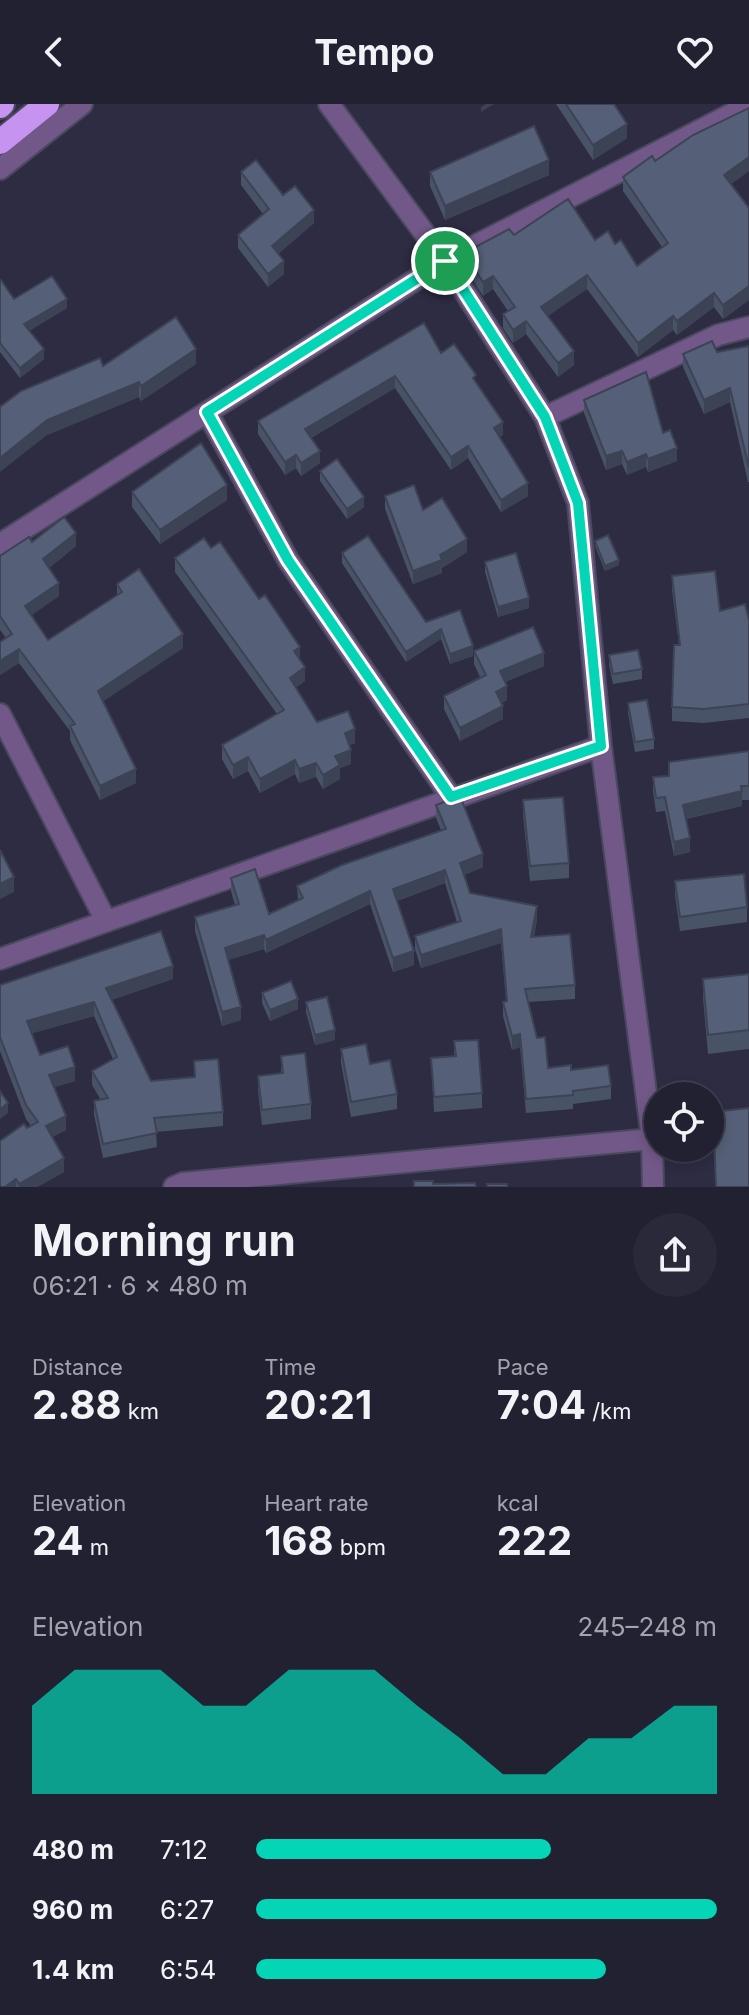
<!DOCTYPE html>
<meta charset="utf-8">
<style>
:root{--surface:#222132;--page:#2a293a;--text:#f1f3f6;--muted:#a2a3ac;--line:#3f3e4d;--accent:#03d5b6}
body{margin:0;font-family:Inter,sans-serif;background:var(--page);color:var(--text);height:100vh;display:flex;flex-direction:column;font-size:30px;white-space:nowrap}
*{box-sizing:border-box;margin:0}
p{font-size:26px;color:var(--muted)}
.icon{flex:none;width:44px;height:44px;fill:none;stroke:currentColor;stroke-width:2;stroke-linecap:round;stroke-linejoin:round}
.map{position:relative;height:1083px;overflow:hidden}
.drawer{display:flex;flex-direction:column;background:var(--surface);flex:1}
.drawer>*{flex:none}
.controls{position:absolute;left:644px;top:978px;display:grid;gap:16px}
.controls a{display:grid;place-items:center;width:80px;height:80px;border-radius:50%;background:var(--surface);box-shadow:0 4px 12px #0003,0 0 0 2px var(--line);font-size:40px}
.pin{position:absolute;display:grid;place-items:center;width:68px;height:68px;color:#fff;margin:-34px;border:4px solid #fff;border-radius:50%;box-shadow:0 2px 8px #0007}
.round{display:grid;place-items:center;flex:none;width:84px;height:84px;border-radius:42px;background:var(--page)}
.headline{display:flex;align-items:center;justify-content:space-between;height:136px;padding:0 32px}
h1{font-size:44px;font-weight:700;line-height:60px}
.figures{display:grid;grid-template-columns:repeat(3,1fr);gap:12px;height:136px;padding:8px 32px}
.figures div{display:grid;align-content:center}
.figures b{font-size:40px;font-weight:700}
.figures small{font-size:22px;font-weight:400}
.figures p{font-size:22px}
.chart{height:224px;padding:16px 32px}
.chart p{display:flex;justify-content:space-between}
.chart svg{width:100%;height:144px;margin-top:8px;fill:var(--accent);opacity:.7}
ul{padding:0 32px;list-style:none;font-size:26px}
li{display:grid;grid-template-columns:128px 96px 1fr;align-items:center;height:60px}
li i{height:20px;border-radius:10px;background:var(--accent)}
header{display:flex;justify-content:space-between;align-items:center;height:104px;padding:0 32px;background:var(--surface);font-size:36px;font-weight:700}
.map>svg:first-child{display:block}
.lines{fill:none;stroke-linecap:round;stroke-linejoin:round}
.minor-casing{stroke:#4a485e;stroke-width:24}
.highway-casing{stroke:#4a485e;stroke-width:28}
.minor{stroke:#725888;stroke-width:20}
.highway{stroke:#c793f1;stroke-width:24}
.wall{fill:#495367}
.shaded-wall{fill:#3c4354}
.building{fill:#556078;stroke:#3c4354;stroke-width:2}
.route-casing{stroke:#fff;stroke-width:16}
.route{stroke:#03d5b6;stroke-width:10}
</style>
<header><svg class="icon" aria-label="back" viewBox="0 0 24 24"><path d="M15 5l-7 7 7 7"/></svg>Tempo<svg class="icon" aria-label="heart" viewBox="0 0 24 24"><path d="M12 20l-8-8c-3-5 5-10 8-4 3-6 11-1 8 4z"/></svg></header>
<div class="map">
<svg width="749" height="1083" viewBox="0 0 749 1083">
<rect width="100%" height="100%" fill="#2e2c43"/>
<g class="lines">
<g class="minor-casing">
<path id="minor" d="M329 0 445 157 545 313 578 399 601 642 652 1035 653 1083
M0 65 82 0
M207 308 288 456 451 693
M545 313 718 231 749 223
M0 440 445 157 749 1
M0 610 106 817
M0 855 601 642
M174 1083 183 1079 652 1035"/>
</g>
<g class="highway-casing">
<path id="highway" d="M0 2 2 0
M0 38 47 0"/>
</g>
<use href="#minor" class="minor"/>
<use href="#highway" class="highway"/>
</g>
<path class="wall" d="M556 0H614L627 34 593 56Z
M749 4V67L731 80 749 104V196L723 215 714 203 677 231 673 226 638 253 587 185 547 212 574 261 558 273 526 230 513 239 503 224V210L508 207 493 185 483 192 464 163V149L514 131 595 136 615 140 637 162 662 143 623 87V73L655 57Z
M241 68 283 91 314 119 278 150 284 170 268 183 238 144V131L263 110 241 81Z
M430 68 549 71 445 116 430 82Z
M0 177 14 195 67 204 29 227 44 255 20 274 0 248Z
M749 242V378H748L730 298 704 310 683 263V250L717 248Z
M441 249 476 279 503 331 499 333 528 392 501 408 468 354 451 366 395 284 311 334 320 359 301 372 296 364 285 371 258 330V317Z
M196 260 141 297 139 293 47 331 103 262Z
M584 296 663 329 677 357 648 368 646 363 627 371 622 360 606 366 584 309Z
M320 367 364 403 347 415 320 377Z
M132 388 227 396 160 440 132 403Z
M385 392 423 406 467 448 442 464V469L413 480 385 405Z
M595 437 619 461 605 467 595 442Z
M32 438 76 442 49 464 59 492 31 511 48 536 117 491V480L183 544 103 597 136 679 100 696 70 636V627L19 559 0 571V538L6 534 0 526V452Z
M211 444 300 557 305 577 296 583 317 618 355 639 349 641 351 660 340 664V675L323 685 316 673 299 679 295 670 260 689 248 667 233 675 222 655V641L277 610 175 468V454Z
M342 449 426 518 460 506 473 552 450 560 441 535 406 558 342 459Z
M485 458 529 504 498 513 485 468Z
M672 472 720 507 749 516V614L704 619 672 617V603L679 541 672 486Z
M474 547 544 562 505 578 507 596 501 599 503 615 460 637 444 605V592L480 573 474 560Z
M609 551 642 565V575L613 580 609 561Z
M628 599 654 635V645L635 648 628 609Z
M749 647V696H742V702L686 715 690 748 674 752 665 707 656 708 653 687V673L669 672Z
M523 696 569 759V774L530 777 523 711Z
M436 701 483 763 464 771 470 789 537 815 534 833 575 881V895L528 898 537 934 548 964 571 966 611 982V995L573 1000V1005L526 1009 520 943 512 946 503 912V898L506 897 501 839 421 864 415 845V832L457 818 445 779 397 797 414 861 393 868 370 800 266 849 264 845 228 856 241 916 222 922 195 827V813L235 801 231 787V774L269 810 298 796 297 782 441 726 436 714Z
M675 777 747 803V818L680 827 675 791Z
M749 870V945L708 950 703 894V875Z
M173 875 111 896 151 977 194 973V957L223 1008V1022L156 1028 157 1043 103 1054 94 1011V997L101 996 92 981V967L113 955 94 912 32 929 40 951 75 977 54 983 66 1026 52 1033 64 1068 37 1083H0L27 1024 31 1022 26 1015 0 947V881Z
M262 889 298 905 270 917 262 899Z
M306 898 335 936 315 941 306 908Z
M454 937 482 989V1004L434 1008 431 954 454 952Z
M341 945 370 960 397 990V1005L351 1013 341 959Z
M281 952 311 1000V1015L262 1021 258 987V972L281 969Z"/>
<path class="shaded-wall" d="M486 0H494L481 8V3Z
M627 20V34L593 56V41Z
M749 53V67L724 84V71Z
M549 56V71L445 116V102Z
M314 106V119L272 155V142Z
M284 157V170L268 183V170Z
M587 171V185L541 217V203Z
M493 172V185L483 192V178Z
M749 182V196L723 215V201Z
M714 189V203L677 231V217Z
M67 195V204L24 230V220Z
M673 212V226L638 253V239Z
M526 217V230L513 239V226Z
M44 245V255L20 274V264Z
M196 245V260L141 297V282Z
M574 247V261L558 273V259Z
M395 272V284L305 337V325Z
M139 278V293L47 331 0 368V354L47 316Z
M730 284V298L704 310V296Z
M503 318V331L494 337V324Z
M468 342V354L451 366V353Z
M677 344V357L648 368V355Z
M320 347V359L301 372V359Z
M622 347V360L606 366V352Z
M646 350V363L627 371V358Z
M296 351V364L285 371V358Z
M528 379V392L501 408V396Z
M227 381V396L160 440V426Z
M364 393V403L347 415V405Z
M76 429V442L43 469V455Z
M467 435V448L442 464V469L413 480V467Z
M619 456V461L605 467V462Z
M59 479V492L25 516V502Z
M529 494V504L498 513V503Z
M441 525V535L406 558V548Z
M183 530V544L98 601V587Z
M473 542V552L450 560V550Z
M300 543V557L294 547Z
M19 545V559L0 571V557Z
M544 549V562L500 580V567Z
M305 563V577L290 588V574Z
M507 582V596L496 601V588Z
M503 602V615L460 637V624Z
M355 625V639L345 643V629Z
M351 646V660L340 664V675L323 685V671L335 652Z
M248 653V667L233 675V661Z
M295 656V670L260 689V675Z
M316 659V673L299 679V665Z
M136 665V679L100 696V682Z
M742 687V702L683 715V701Z
M690 734V748L674 752V738Z
M483 750V763L460 772V759Z
M445 766V779L393 798V785Z
M14 773V788L0 795V780Z
M370 787V800L266 849V836Z
M537 802V815L531 846V833Z
M501 825V839L421 864V851Z
M264 831V845L225 857V844Z
M414 847V861L393 868V854Z
M173 862V875L106 898V884Z
M298 895V905L270 917V906Z
M94 898V912L27 931V917Z
M241 903V916L222 922V908Z
M335 926V936L315 941V931Z
M520 930V943L512 946V932Z
M75 963V977L49 985V971Z
M8 999V1009L0 1015V1005Z
M66 1012V1026L46 1036V1022Z
M64 1054V1068L37 1083H19V1080Z
M16 1075V1083H5Z"/>
<path class="building" d="M566 0H614L627 20 593 41Z
M749 4V53L724 71 749 104V182L723 201 714 189 677 217 673 212 638 239 587 171 541 203 574 247 558 259 526 217 513 226 503 210 515 203 493 172 483 178 464 149 509 125 514 131 568 95 595 136 608 127 615 140 621 136 637 162 668 139 623 73 652 52 655 57 693 31Z
M534 22 549 56 445 102 430 68Z
M256 56 283 91 295 82 314 106 272 142 284 157 268 170 238 131 269 105 241 68Z
M52 172 67 195 24 220 44 245 20 264 0 239V177L1 176 14 195Z
M176 213 196 245 141 282 139 278 47 316 0 354V303L21 287 100 254 103 262Z
M424 219 441 249 454 240 476 271 473 274 503 318 494 324 528 379 501 396 468 342 451 353 395 272 305 325 320 347 301 359 296 351 285 358 258 317Z
M712 237 717 248 749 242V364L730 284 704 296 683 250Z
M646 268 663 329 670 326 677 344 648 355 646 350 627 358 622 347 606 352 584 296Z
M201 339 227 381 160 426 132 388Z
M337 355 364 393 347 405 320 367Z
M414 381 423 406 442 394 467 435 440 451 442 456 413 467 385 392Z
M64 413 76 429 43 455 59 479 25 502 48 536 122 488 117 480 139 465 183 530 98 587 136 665 100 682 70 622 75 620 19 545 0 557V538L12 530 0 512V452L29 433 32 438Z
M608 431 619 456 605 462 595 437Z
M368 432 426 518 460 506 473 542 450 550 441 525 406 548 342 449Z
M204 434 211 444 220 438 259 495 265 491 300 543 294 547 305 563 290 574 317 618 348 607 355 625 345 629 351 646 335 652 340 661 323 671 316 659 299 665 295 656 260 675 248 653 233 661 222 641 284 606 175 454Z
M516 449 529 494 498 503 485 458Z
M715 467 720 507 745 500 749 516V600L704 605 672 603 674 541H680L672 472Z
M533 523 544 549 500 567 507 582 496 588 503 602 460 624 444 592 486 571 474 547Z
M638 546 642 565 613 570 609 551Z
M647 596 654 635 635 638 628 599Z
M749 647V682H741L742 687 683 701 690 734 674 738 665 693 656 694 653 673 669 672V658Z
M460 692 483 750 460 759 470 789 537 802 531 833 570 830 575 881 525 885 537 934 545 933 548 964 571 961V966L608 961 611 982 573 987V991L526 995 520 930 512 932 503 898 507 897 501 825 421 851 415 832 461 817 445 766 393 785 414 847 393 854 370 787 266 836 264 831 225 844 241 903 222 908 195 813 239 800 231 774 255 765 269 810 303 794 297 782 342 761 446 725 436 701Z
M563 693 569 759 530 762 523 696Z
M0 746 14 773 0 780Z
M744 770 747 803 680 813 675 777Z
M161 827 173 862 106 884 151 977 195 973 194 957 218 955 223 1008 154 1014 157 1029 103 1040 94 997 108 994 92 967 117 953 94 898 27 917 40 951 68 942 75 963 49 971 66 1012 46 1022 64 1054 19 1080 16 1075 5 1083H0V1037L24 1020 27 1024 38 1018 26 1001 0 933V881Z
M749 870V926L708 931 703 875Z
M291 877 298 895 270 906 262 889Z
M327 893 335 926 315 931 306 898Z
M478 936 482 989 434 993 431 954 456 952 454 937Z
M366 940 370 960 390 956 397 990 351 998 341 945Z
M305 949 311 1000 262 1006 258 972 283 969 281 952Z
M0 987 8 999 0 1005Z
M749 1004V1083H716L713 1008Z
M414 1077H433V1080L475 1079 476 1083H414Z
M487 1080H507V1083H488Z"/>
<g class="lines">
<g class="route-casing">
<path id="route" d="M445 157 545 313 578 399 601 642 451 693 288 456 207 308Z"/>
</g>
<use href="#route" class="route"/>
</g>
</svg>
<div class="controls">
<a><svg class="icon" aria-label="locate" viewBox="0 0 24 24"><circle cx="12" cy="12" r="6"/><path d="M12 2v4M12 18v4M2 12h4M18 12h4"/></svg></a>
</div>
<div class="pin" style="left:445px;top:157px;background:#1e9e55"><svg class="icon" aria-label="arrive" viewBox="0 0 24 24"><path d="M6 21V4h12l-3 4 3 4H6"/></svg></div>
</div>
<section class="drawer">
<div class="headline"><div><h1>Morning run</h1><p>06:21 · 6 × 480 m</p></div><a class="round"><svg class="icon" aria-label="share" viewBox="0 0 24 24"><path d="M12 15V3M7 8l5-5 5 5M5 13v7h14v-7"/></svg></a></div>
<div class="figures">
<div><p>Distance</p><b>2.88<small> km</small></b></div>
<div><p>Time</p><b>20:21</b></div>
<div><p>Pace</p><b>7:04<small> /km</small></b></div>
</div>
<div class="figures">
<div><p>Elevation</p><b>24<small> m</small></b></div>
<div><p>Heart rate</p><b>168<small> bpm</small></b></div>
<div><p>kcal</p><b>222</b></div>
</div>
<div class="chart"><p><span>Elevation</span>245–248 m</p>
<svg viewBox="0 0 160 44" preserveAspectRatio="none"><path d="M0 44V17L10 6L20 6L30 6L40 17L50 17L60 6L70 6L80 6L90 17L100 27L110 38L120 38L130 27L140 27L150 17L160 17V44z"/></svg>
</div>
<ul>
<li><b>480 m</b>7:12<i style="width:64%"></i></li>
<li><b>960 m</b>6:27<i style="width:100%"></i></li>
<li><b>1.4 km</b>6:54<i style="width:76%"></i></li>
</ul>
</section>
